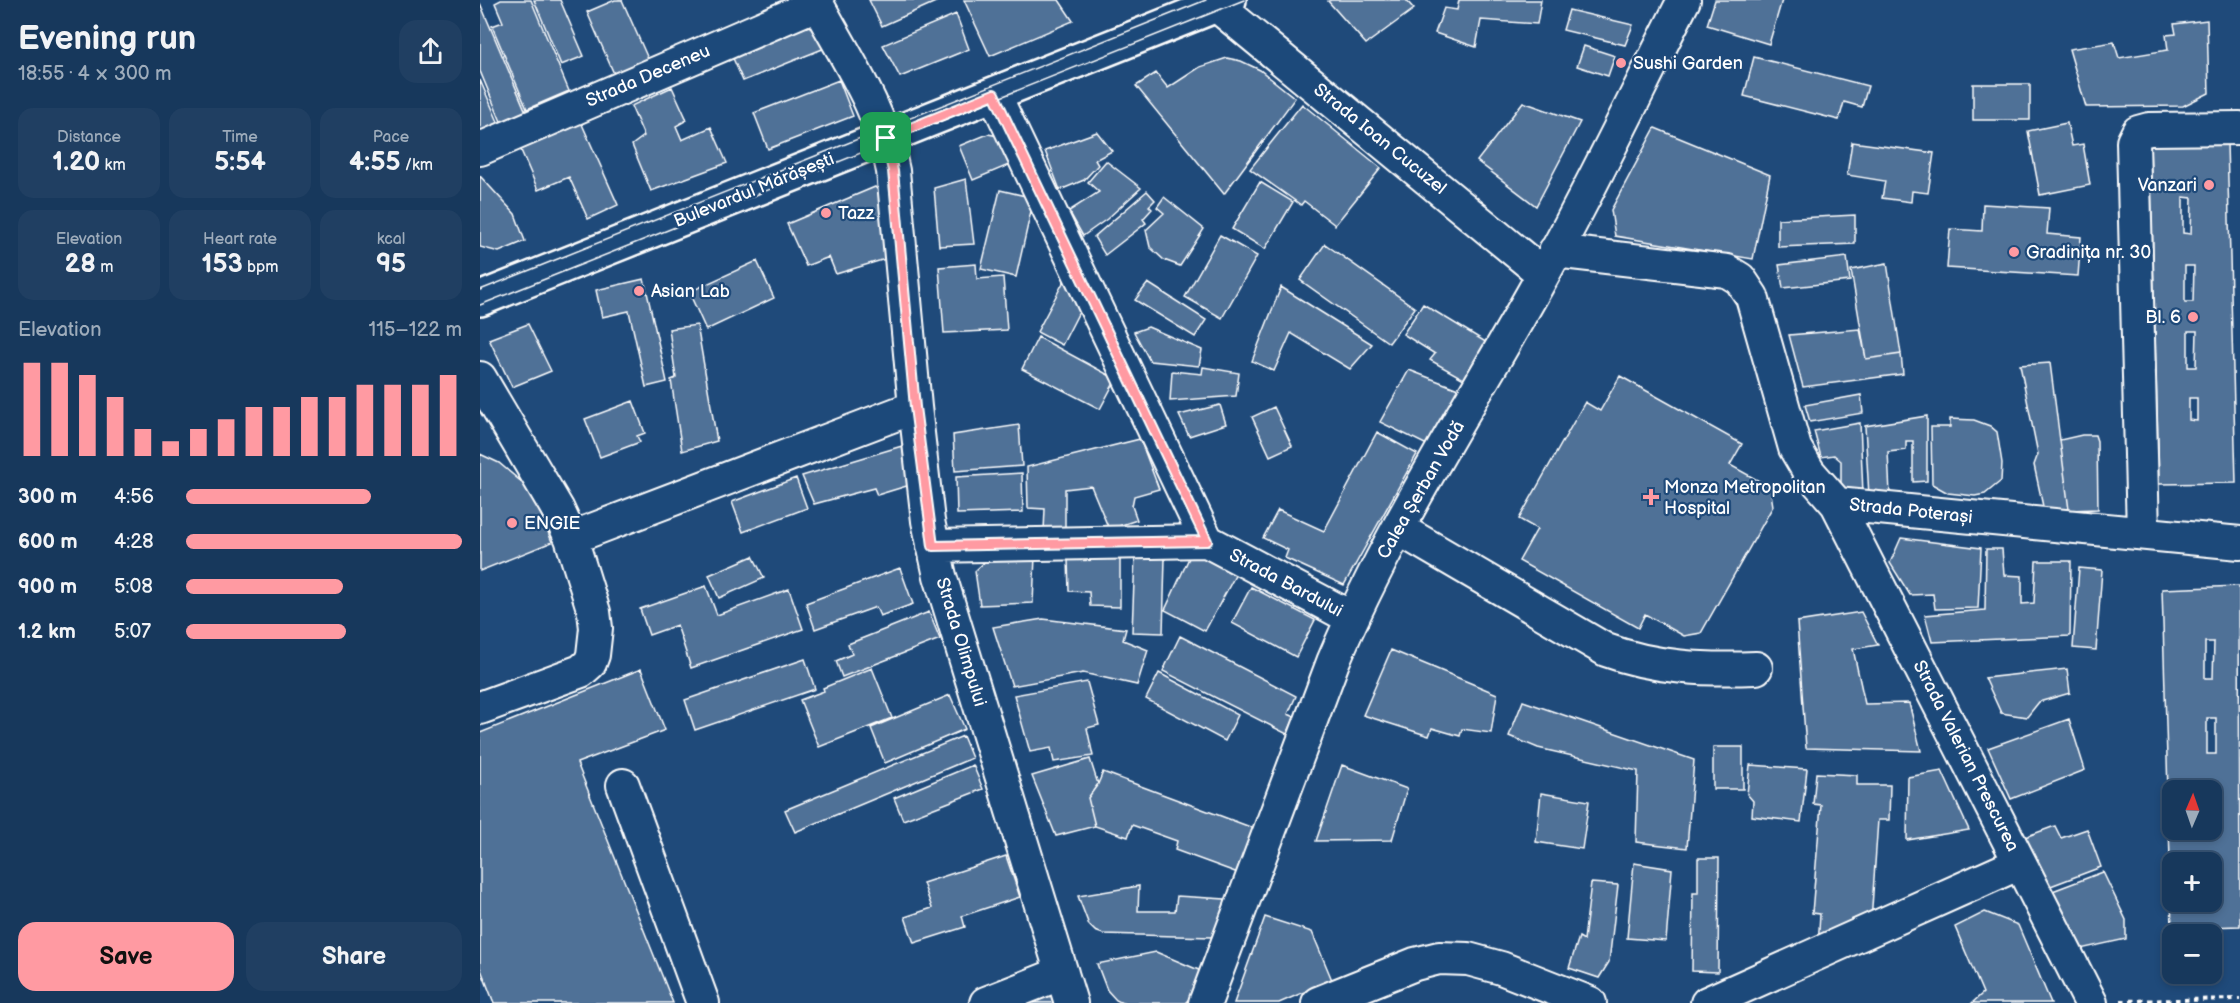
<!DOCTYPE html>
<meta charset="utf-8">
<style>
:root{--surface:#17385c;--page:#203f62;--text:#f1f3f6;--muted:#9eacbb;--line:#365272;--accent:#ff9aa2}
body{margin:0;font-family:"Balsamiq Sans",sans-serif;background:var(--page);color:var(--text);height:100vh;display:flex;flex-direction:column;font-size:22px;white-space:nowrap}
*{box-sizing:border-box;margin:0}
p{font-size:20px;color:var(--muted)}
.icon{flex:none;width:33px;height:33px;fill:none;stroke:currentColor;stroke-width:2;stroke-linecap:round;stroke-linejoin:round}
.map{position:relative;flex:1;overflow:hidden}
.sheet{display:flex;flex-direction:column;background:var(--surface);width:480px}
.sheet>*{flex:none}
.needle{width:39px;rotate:2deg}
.buttons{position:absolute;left:1682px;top:780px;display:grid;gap:12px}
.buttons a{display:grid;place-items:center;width:60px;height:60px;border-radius:12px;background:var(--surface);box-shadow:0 3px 9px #0003,0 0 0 2px var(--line);font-size:30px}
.pin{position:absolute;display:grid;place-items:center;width:51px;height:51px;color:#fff;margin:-26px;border-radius:12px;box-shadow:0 3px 9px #0006}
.round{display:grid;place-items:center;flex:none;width:63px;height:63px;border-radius:18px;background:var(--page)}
.headline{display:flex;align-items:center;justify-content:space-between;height:102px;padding:0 18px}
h1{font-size:33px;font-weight:700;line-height:45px}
.figures{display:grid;grid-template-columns:repeat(3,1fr);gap:9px;height:102px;padding:6px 18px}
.figures div{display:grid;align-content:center;border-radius:15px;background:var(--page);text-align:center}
.figures b{font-size:26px;font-weight:700}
.figures small{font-size:16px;font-weight:400}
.figures p{font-size:16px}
.chart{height:168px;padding:12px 18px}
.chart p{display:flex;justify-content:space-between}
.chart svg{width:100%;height:108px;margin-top:6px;stroke:var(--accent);stroke-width:6}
.action{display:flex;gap:12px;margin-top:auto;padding:12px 18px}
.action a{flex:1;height:69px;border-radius:18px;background:var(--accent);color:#111;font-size:24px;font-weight:700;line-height:69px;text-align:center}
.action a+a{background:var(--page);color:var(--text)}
ul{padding:0 18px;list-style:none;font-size:20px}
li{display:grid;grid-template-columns:96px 72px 1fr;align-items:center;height:45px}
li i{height:15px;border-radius:8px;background:var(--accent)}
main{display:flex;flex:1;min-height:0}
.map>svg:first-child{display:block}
.building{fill:#507197;stroke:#fff;stroke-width:1.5;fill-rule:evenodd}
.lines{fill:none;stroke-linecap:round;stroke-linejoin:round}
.minor-casing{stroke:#fff;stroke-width:36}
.major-casing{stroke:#fff;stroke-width:38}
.path{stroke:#fff;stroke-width:4;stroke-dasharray:4.5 4.5;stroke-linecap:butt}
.minor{stroke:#1f4a7a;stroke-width:32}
.major{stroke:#1f4a7a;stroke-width:33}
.tram{stroke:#fff;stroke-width:1.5}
.route-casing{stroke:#fff;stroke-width:12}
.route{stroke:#ff9aa2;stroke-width:8}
.poi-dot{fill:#ff9aa2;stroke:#1f4a7a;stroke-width:2}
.labels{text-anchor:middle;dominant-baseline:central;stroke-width:4.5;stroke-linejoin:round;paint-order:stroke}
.poi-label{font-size:18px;fill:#fff;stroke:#1f4a7a;text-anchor:start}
.street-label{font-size:18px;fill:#fff;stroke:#1f4a7a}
</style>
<main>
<section class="sheet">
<div class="headline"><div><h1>Evening run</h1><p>18:55 · 4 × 300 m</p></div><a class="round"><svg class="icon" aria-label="share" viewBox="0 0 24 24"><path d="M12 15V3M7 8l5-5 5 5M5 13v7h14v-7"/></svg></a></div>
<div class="figures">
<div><p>Distance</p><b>1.20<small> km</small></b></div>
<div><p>Time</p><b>5:54</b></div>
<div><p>Pace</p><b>4:55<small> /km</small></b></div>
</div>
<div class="figures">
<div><p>Elevation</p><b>28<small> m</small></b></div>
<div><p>Heart rate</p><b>153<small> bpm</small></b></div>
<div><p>kcal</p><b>95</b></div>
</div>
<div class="chart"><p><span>Elevation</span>115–122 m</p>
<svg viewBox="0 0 160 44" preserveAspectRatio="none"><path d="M5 44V6M15 44V6M25 44V11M35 44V20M45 44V33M55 44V38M65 44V33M75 44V29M85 44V24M95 44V24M105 44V20M115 44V20M125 44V15M135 44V15M145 44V15M155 44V11"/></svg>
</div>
<ul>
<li><b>300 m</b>4:56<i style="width:67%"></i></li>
<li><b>600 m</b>4:28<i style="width:100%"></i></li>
<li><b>900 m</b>5:08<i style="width:57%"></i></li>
<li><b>1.2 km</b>5:07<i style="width:58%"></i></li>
</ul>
<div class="action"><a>Save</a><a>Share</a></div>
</section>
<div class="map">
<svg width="1760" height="1003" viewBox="0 0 1760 1003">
<rect width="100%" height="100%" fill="#1f4a7a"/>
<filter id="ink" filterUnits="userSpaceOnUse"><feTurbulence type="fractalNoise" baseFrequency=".0167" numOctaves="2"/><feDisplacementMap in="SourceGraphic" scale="12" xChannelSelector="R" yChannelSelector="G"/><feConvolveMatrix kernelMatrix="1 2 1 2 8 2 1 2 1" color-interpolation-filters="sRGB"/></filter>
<g filter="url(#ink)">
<path class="building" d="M21 0H51L89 91 47 109 12 26 23 22 15 3Z
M54 0H80L104 56 81 65Z
M135 0H142L169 61 135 76 107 12Z
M389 0H460L402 26Z
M484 0H579L593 21 510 56Z
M851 0H926L934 9 886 44 848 1Z
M979 0H1061L1057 24 1001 20 996 47 955 33 964 8 977 10Z
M1235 0H1302L1289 44 1227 25Z
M0 3 46 112 22 124 0 71Z
M1089 10 1153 25 1145 45 1083 30Z
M476 14 489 49 420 77 403 45Z
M1727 20 1729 93 1703 106 1606 107 1589 49 1634 42 1639 58 1688 50 1686 35 1696 34 1694 24Z
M335 23 345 48 263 81 252 56Z
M1104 46 1135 56 1128 76 1097 66Z
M1274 57 1388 86 1382 107 1364 102 1359 120 1264 96Z
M747 58 761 61 780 70 815 98 744 194 656 86 676 73 688 88 720 67Z
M0 80 19 124 0 132Z
M359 80 373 116 288 149 274 113Z
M1493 84H1550V120H1493Z
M192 87 207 120 196 126 202 140 231 127 247 163 171 191 152 145 164 136 151 106Z
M1043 102 1100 122 1056 206 997 161Z
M822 104 901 168 855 225 824 201 821 205 770 169Z
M101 122 138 205 108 219 89 177 58 190 40 148Z
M1587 123 1592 146 1603 144 1610 185 1560 195 1548 131Z
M1175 128 1290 175 1273 259 1135 236 1131 210Z
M617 132 632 151 615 160 618 165 604 180 580 190 565 151Z
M508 134 518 136 536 162 493 180 479 146Z
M1372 142 1454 153 1448 193 1432 191 1431 202 1402 198 1405 181 1367 175Z
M1747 143 1756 483 1679 484 1670 145ZM1703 197 1712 198 1711 234 1703 233ZM1705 266H1714L1713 302H1705ZM1708 331H1717L1716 367H1708ZM1709 398H1717V421L1709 420Z
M626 161 661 188 627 219 603 236 589 211 619 192 608 182Z
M0 176 35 214 45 241 19 252 0 247Z
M486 179 494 244 459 246 454 188Z
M780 182 813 202 785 249 752 229Z
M395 187 408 201 412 257 356 274 349 257 326 266 307 224Z
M520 190 554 198 536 277 501 269Z
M667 191 675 200 669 206 672 209 663 219 666 223 625 255 614 237Z
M684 197 724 229 700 266 684 260 670 247 666 230 684 213 677 207Z
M1503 204 1569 208 1567 234 1601 237 1598 276 1467 268 1470 229 1502 231Z
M1375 215V244L1298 247V219Z
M740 235 777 256 742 318 705 297Z
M845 244 935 308 909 343 820 280Z
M1367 257 1370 281 1303 288 1299 265Z
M277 261 294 298 226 330 209 292Z
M1407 263 1421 354 1386 359 1371 270Z
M496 264 497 279 523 277 527 330 464 333 459 267Z
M164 279 187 382 166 387 149 311 122 317 116 290Z
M585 279 601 308 582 345 557 332Z
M668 283 726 320 715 337 655 300Z
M801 287 892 344 870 369 811 333 794 371 772 361Z
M943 304 1009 344 989 382 950 360 955 354 923 334Z
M48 324 71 371 32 387 9 339Z
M217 325 237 441 202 451 191 380 196 378 189 329Z
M668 327 722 350 719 366 670 361 654 332Z
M1380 329 1386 359 1421 354 1423 374 1323 387 1309 335Z
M558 337 636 379 620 409 542 369Z
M1570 363 1589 510 1564 511 1554 465 1558 454 1540 365Z
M723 367 759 373 756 396 690 401 692 371 722 374Z
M929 370 978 389 947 445 900 422Z
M1140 376 1262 444 1250 465 1290 487 1293 506 1221 633 1204 636 1165 614 1158 628 1039 561 1057 529 1039 519 1105 402 1120 411Z
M1381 395 1383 413 1330 422 1325 405Z
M153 401 165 433 157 436 160 442 120 457 105 419Z
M740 405 746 424 709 436 699 415Z
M794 407 812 446 790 456 772 417Z
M1447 416V481L1433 482V441H1426V450L1408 452 1410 494 1389 496 1385 426Z
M1470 419 1494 420 1510 426 1517 432 1522 463 1521 481 1505 494 1495 496 1468 493 1452 484 1451 427H1470Z
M1380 423 1383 494 1366 492 1361 483V461L1354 455 1341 457 1334 431Z
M539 425 542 466 475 471 473 435Z
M897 432 937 454 864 585 805 558 808 550 783 538 798 510 844 531Z
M1602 435H1615L1617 441 1618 509 1589 510 1580 440Z
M660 439 679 489 654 496 652 506 657 520 629 529 611 486 585 489V532L564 531 565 509 548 508 547 467Z
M422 446 430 485 397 495 394 488 334 504 322 476Z
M0 454 19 463 44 484 57 504 72 542 0 571Z
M542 473 543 512 477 514 476 477Z
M316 478 327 508 263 532 252 502Z
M1421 538 1501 548 1498 608 1455 609 1453 594 1430 595 1410 563Z
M1506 549H1522L1524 575 1542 576V604L1554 603 1556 561H1591L1590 636 1452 642 1445 615 1505 610Z
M273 556 284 578 239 598 229 575Z
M555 556 553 603 500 605 495 571 509 558Z
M655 556 685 558 683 633 652 632Z
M640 558V607L610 606 609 592 589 591 588 559Z
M709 558H731L758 570 725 631 685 610Z
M420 568 433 604 400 616 396 607 335 629 326 603Z
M1599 568 1622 570 1616 650 1593 648Z
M226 586 237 615 309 589 323 629 211 668 197 625 169 635 160 609Z
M1759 586 1760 926 1692 928 1682 589ZM1725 642H1734L1733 678H1725ZM1727 718H1736V754H1727ZM1692 790H1731V794H1736L1735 830H1692ZM1692 862H1731V866H1737V888H1731V902H1692Z
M771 587 835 620 816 657 752 623Z
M449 612 460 639 362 677 356 661 372 654 368 644Z
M1381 612 1398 645 1373 649 1385 704 1429 703 1441 751 1326 748 1317 622Z
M563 619 646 629 643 640 668 650 657 685 603 673 532 686 513 627Z
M700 636 816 696 808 714 815 717 807 734 683 671Z
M911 650 1017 694 1011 733 982 729 980 736 952 728 949 736 883 715Z
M325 659 335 689 215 730 205 700Z
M392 668 412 718 339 747 320 700 344 691 343 688Z
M161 669 185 730 97 763 193 1003H14L0 967V733Z
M1587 669 1590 693 1559 702 1547 717 1521 713 1505 678Z
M679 673 758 715 745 741 666 699Z
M607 682 619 725 607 728 613 756 574 762 571 748 550 752 534 695Z
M470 695 485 729 405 763 391 728Z
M1043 701 1214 760 1207 848 1156 842 1158 771 1058 748 1029 736Z
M1589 719 1605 770 1531 799 1508 748Z
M483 736 492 758 315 832 305 810Z
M1233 747H1263V789H1233Z
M610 759 618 784 608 798 615 826 576 836 552 776Z
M493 765 503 789 423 820 414 798Z
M862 765 927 789 912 840 836 841Z
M1270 765 1327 769 1321 822 1272 816 1273 801 1267 794Z
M1462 771 1489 830 1427 840 1428 777Z
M623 772 773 828 758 873 695 850 697 841 652 825 648 837 615 826 608 798 618 784Z
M1336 773 1377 775V785H1410L1409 820H1398L1391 922 1338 946 1340 914 1332 913 1341 805 1333 804Z
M1061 793 1109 801 1102 849 1056 842Z
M1575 826 1581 838 1607 829 1621 867 1568 887 1545 837Z
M526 856 540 897 482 916 485 927 434 943 425 917 452 908 443 883Z
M1218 858H1239L1238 972 1212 971 1213 893H1218Z
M1154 863 1192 869 1186 941 1147 938Z
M1623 872 1646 920V939L1596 950 1570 892Z
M1111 883 1138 885 1129 962 1119 978 1089 968 1099 937 1104 940Z
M659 886 658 911H695L697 896 745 899 739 929 732 937 623 934 615 931 609 925 598 896Z
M1505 912 1538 925 1571 1003H1492L1503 993 1475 927Z
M785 917 832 932 852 980 799 1003H754Z
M676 952 721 971 712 996 705 1003H642L636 1000 627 990 617 964Z
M571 996 574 1003H546Z"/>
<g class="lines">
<g class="minor-casing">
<path id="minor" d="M335 0C364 55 402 109 413 171L435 407 448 521 460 576 591 1003
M736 5 1063 274
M514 94 727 541
M0 149 337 4
M1075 251 1247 271 1260 279 1272 297 1315 448 1329 472 1357 504 1540 863 1227 1003
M0 378 78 510 91 538 114 612 116 628 113 655 110 663 101 671 0 708
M1357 504 1760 543
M919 529 1126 650C1175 668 1224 670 1276 668
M1663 533 1653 142 1658 132 1669 129 1760 128
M91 538 435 407
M453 546 727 541 872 618
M143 785 223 1003
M1540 863 1611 1003
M506 1003 582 973
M725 1003 853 662C910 527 992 403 1063 275 1113 185 1157 92 1204 0
M838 1003 935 964 959 958 988 959 1021 968 1110 1003"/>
</g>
<g class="major-casing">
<path id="major" d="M0 299 749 0"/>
</g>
<path class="path" d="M1641 1001 1760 999"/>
<use href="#minor" class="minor"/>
<use href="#major" class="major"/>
<path class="tram" d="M0 290 726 0
M0 305 764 0"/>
</g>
</g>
<g class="lines" filter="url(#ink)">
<g class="route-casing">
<path id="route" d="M514 94 527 122 727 541 453 546 435 407 413 171 406 138Z"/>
</g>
<use href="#route" class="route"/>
</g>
<g class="poi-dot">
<circle cx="1141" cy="63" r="6"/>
<circle cx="1729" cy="185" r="6"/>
<circle cx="346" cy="213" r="6"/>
<circle cx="1534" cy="252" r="6"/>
<circle cx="159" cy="291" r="6"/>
<circle cx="1713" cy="317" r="6"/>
<path d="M1168 488h6v6h6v6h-6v6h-6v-6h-6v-6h6z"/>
<circle cx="32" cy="523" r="6"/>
</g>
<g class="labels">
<g class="poi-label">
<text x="1153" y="63">Sushi Garden</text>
<text x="1717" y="185" text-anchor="end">Vanzari</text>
<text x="358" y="213">Tazz</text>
<text x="1546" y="252">Gradinița nr. 30</text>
<text x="171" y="291">Asian Lab</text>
<text x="1701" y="317" text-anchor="end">Bl. 6</text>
<text x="1184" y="487">Monza Metropolitan<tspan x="1184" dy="21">Hospital</tspan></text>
<text x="44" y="523">ENGIE</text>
</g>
<g class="street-label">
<text transform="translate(168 76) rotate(-23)">Strada Deceneu</text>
<text transform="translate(900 139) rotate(39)">Strada Ioan Cucuzel</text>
<text transform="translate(274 190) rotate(-22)">Bulevardul Mărășești</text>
<text transform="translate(941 490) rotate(-60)">Calea Șerban Vodă</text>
<text transform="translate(1431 511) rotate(6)">Strada Poterași</text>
<text transform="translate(806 583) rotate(28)">Strada Bardului</text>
<text transform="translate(481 642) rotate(73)">Strada Olimpului</text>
<text transform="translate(1486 756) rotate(63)">Strada Valerian Prescurea</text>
</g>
</g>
</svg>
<div class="buttons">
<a><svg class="needle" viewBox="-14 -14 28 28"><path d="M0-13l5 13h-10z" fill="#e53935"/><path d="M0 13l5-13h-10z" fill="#9eacbb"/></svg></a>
<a>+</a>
<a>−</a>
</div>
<div class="pin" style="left:406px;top:138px;background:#1e9e55"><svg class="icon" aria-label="arrive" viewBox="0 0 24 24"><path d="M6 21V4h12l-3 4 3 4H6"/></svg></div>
</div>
</main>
